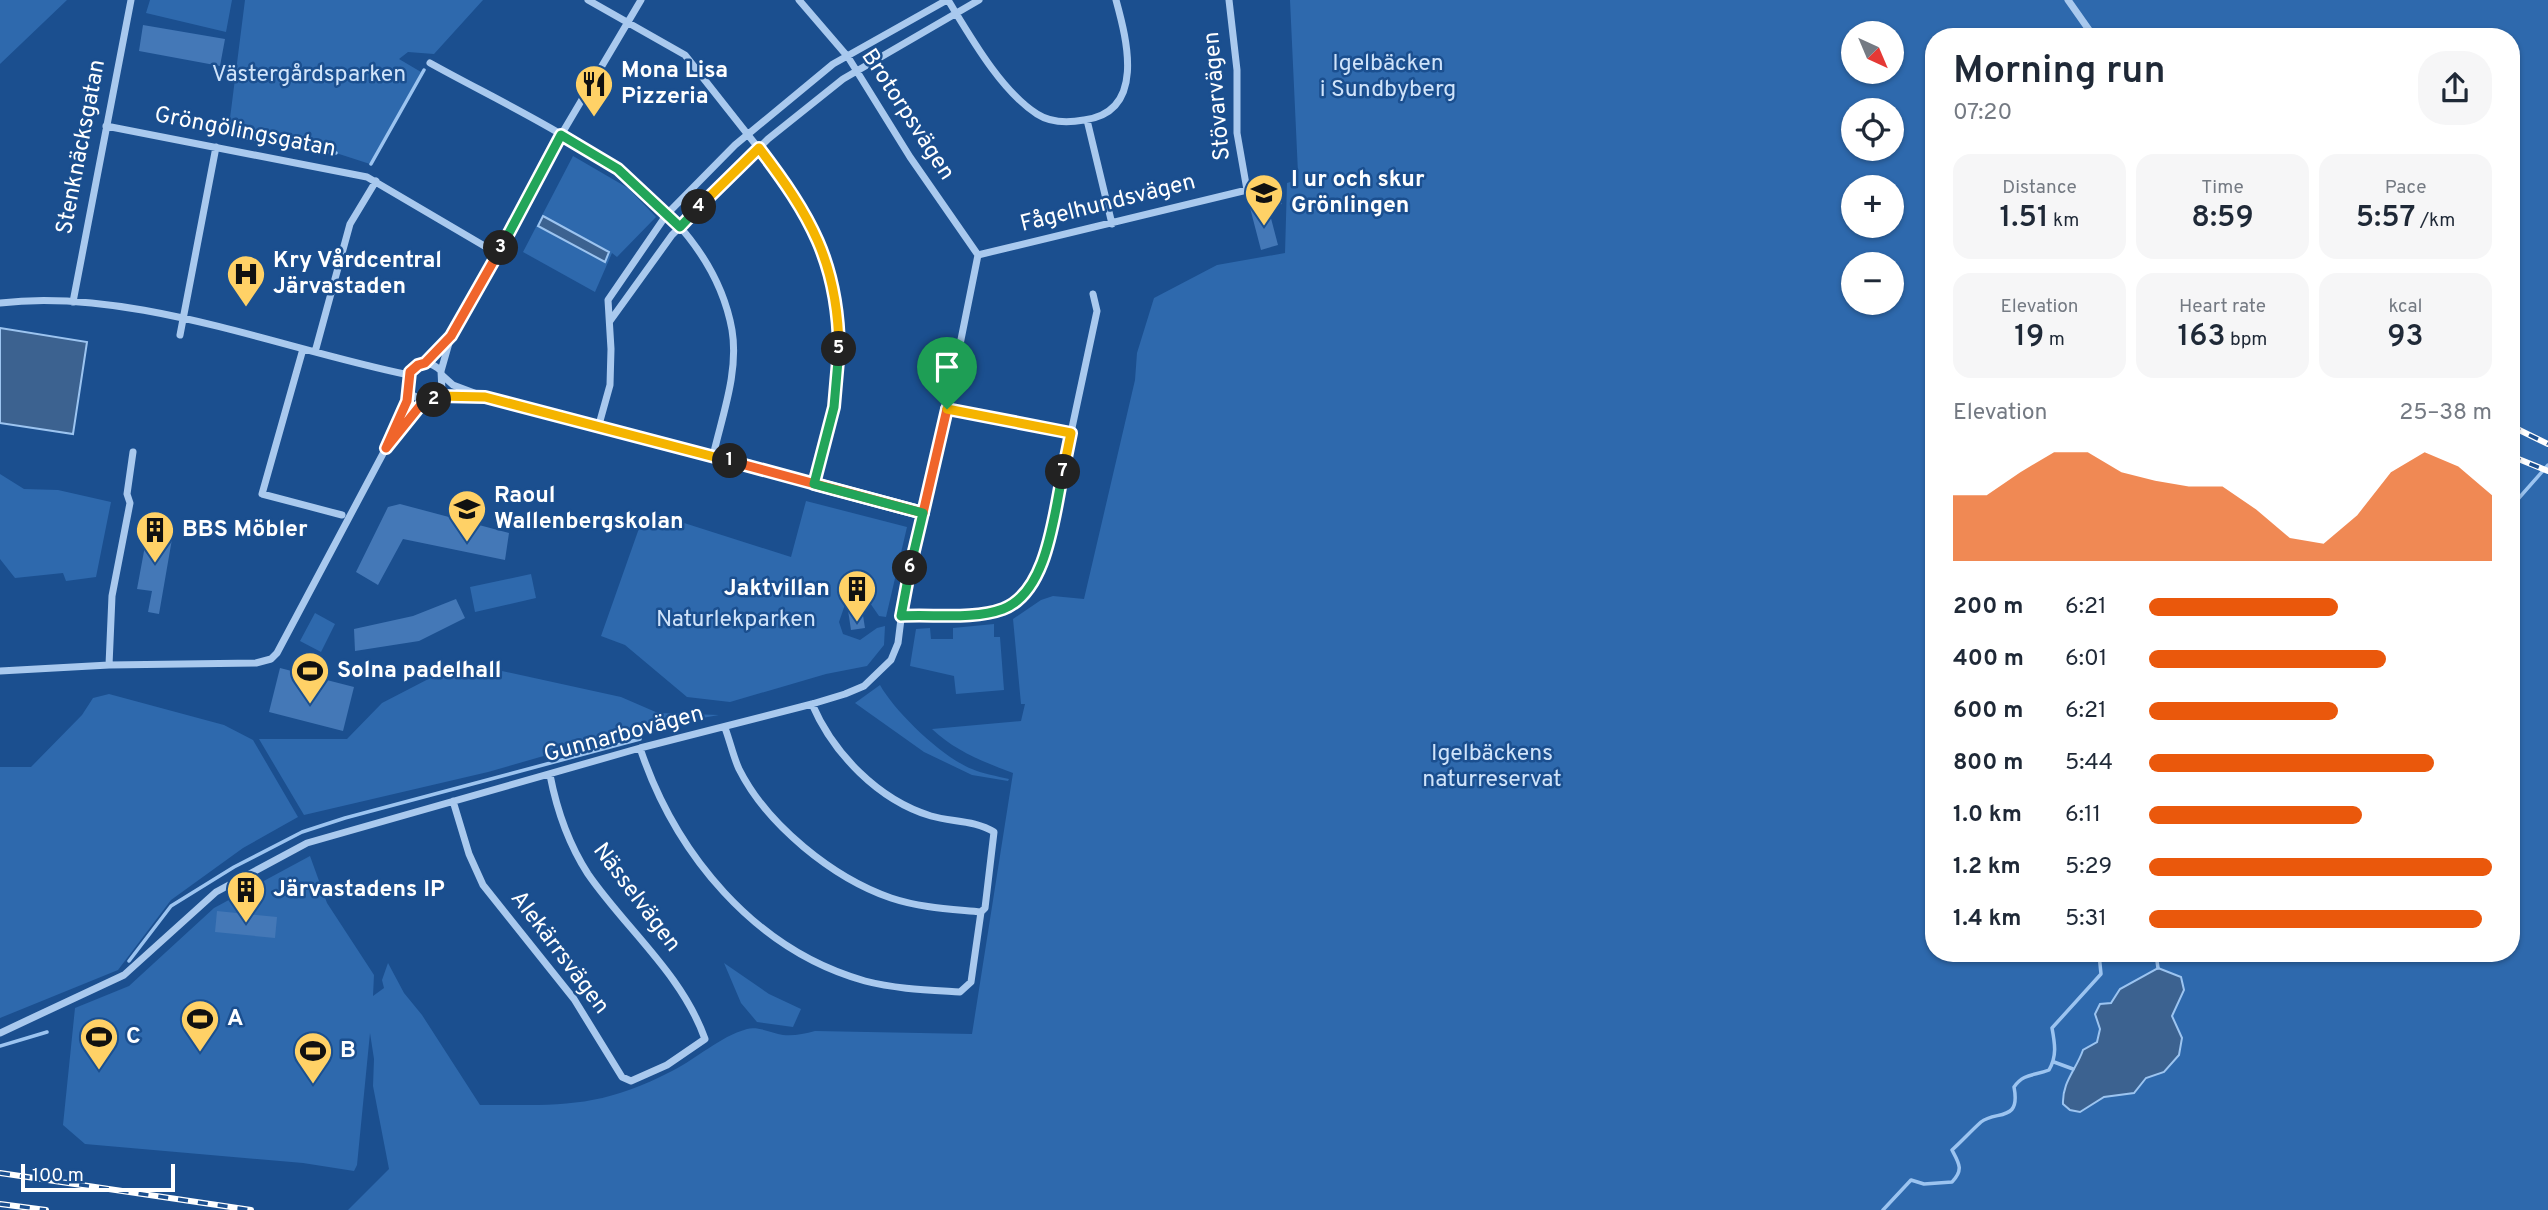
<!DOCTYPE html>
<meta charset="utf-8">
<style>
:root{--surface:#fff;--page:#f6f6f7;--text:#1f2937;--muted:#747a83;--accent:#ea580c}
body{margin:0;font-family:Overpass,sans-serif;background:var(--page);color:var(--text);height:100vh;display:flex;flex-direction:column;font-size:26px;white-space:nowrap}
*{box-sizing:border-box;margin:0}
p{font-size:23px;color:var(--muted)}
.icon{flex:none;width:38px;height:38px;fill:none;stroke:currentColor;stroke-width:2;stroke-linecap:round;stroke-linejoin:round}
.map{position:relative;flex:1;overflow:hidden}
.details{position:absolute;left:1925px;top:28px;width:595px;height:934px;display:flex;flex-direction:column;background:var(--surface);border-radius:28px;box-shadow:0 2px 5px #0004}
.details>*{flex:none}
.needle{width:46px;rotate:136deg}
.tools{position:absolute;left:1841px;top:21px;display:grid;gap:14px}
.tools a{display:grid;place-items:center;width:63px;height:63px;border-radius:50%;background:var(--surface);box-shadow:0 2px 5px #0004;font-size:35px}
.scale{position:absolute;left:21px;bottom:18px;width:154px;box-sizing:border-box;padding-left:7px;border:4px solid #fff;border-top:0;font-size:19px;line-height:24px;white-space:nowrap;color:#fff;-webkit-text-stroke:5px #1b4f8f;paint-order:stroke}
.pin{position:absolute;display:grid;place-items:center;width:60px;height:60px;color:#fff;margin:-72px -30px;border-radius:50% 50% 50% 0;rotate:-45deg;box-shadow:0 0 7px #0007}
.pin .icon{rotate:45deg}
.km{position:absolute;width:35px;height:35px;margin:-18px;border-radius:50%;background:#222;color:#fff;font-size:19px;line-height:35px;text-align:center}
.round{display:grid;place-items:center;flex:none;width:74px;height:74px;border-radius:28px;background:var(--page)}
.headline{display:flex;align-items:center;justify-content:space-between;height:119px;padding:0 28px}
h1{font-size:38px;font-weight:600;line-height:52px}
.metrics{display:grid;grid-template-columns:repeat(3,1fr);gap:10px;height:119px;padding:7px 28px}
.metrics div{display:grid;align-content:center;border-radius:18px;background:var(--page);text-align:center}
.metrics b{font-size:30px;font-weight:600}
.metrics small{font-size:19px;font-weight:400}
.metrics p{font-size:19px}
.chart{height:196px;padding:14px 28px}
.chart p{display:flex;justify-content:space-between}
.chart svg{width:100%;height:126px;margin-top:7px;fill:var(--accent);opacity:.7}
ul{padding:0 28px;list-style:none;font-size:23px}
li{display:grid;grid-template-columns:112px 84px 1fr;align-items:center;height:52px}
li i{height:18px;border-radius:9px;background:var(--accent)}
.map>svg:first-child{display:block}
.green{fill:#2e69ad;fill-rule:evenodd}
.water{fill:#3c6290;stroke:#9cc4f0;stroke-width:2}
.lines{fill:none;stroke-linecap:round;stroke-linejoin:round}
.stream{stroke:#9cc4f0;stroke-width:3.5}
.building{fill:#4478b7}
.street{stroke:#a9c9ee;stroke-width:7}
.rail-casing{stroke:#fff;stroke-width:6}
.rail{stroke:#1b4f8f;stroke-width:3.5;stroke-dasharray:10;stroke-linecap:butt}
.split-1-casing{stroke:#fff;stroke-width:14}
.split-2-casing{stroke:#fff;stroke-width:14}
.split-3-casing{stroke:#fff;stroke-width:14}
.split-4-casing{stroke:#fff;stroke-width:14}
.split-5-casing{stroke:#fff;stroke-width:14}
.split-6-casing{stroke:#fff;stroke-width:14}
.split-7-casing{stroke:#fff;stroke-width:14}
.split-8-casing{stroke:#fff;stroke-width:14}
.split-1{stroke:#f0652b;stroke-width:9}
.split-2{stroke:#f5b400;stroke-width:9}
.split-3{stroke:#f0652b;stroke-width:9}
.split-4{stroke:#22a559;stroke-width:9}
.split-5{stroke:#f5b400;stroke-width:9}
.split-6{stroke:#22a559;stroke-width:9}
.split-7{stroke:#22a559;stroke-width:9}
.split-8{stroke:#f5b400;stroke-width:9}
.labels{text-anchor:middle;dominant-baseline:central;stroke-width:5;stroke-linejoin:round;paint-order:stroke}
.park-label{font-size:23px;fill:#cfe3fa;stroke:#1b4f8f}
.poi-label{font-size:23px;font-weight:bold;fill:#fff;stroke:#1b4f8f;text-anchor:start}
.street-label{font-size:23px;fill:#fff;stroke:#1b4f8f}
</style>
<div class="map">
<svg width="2548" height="1210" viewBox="0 0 2548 1210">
<rect width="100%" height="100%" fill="#1b4f8f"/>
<path class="green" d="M0 0H67L0 64Z
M150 0H232L226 32 146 13Z
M245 0H483L434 54 408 52 399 59 421 72 370 164 336 153 228 134Z
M1290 0H2548V1210H348L389 1169 373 1086 374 1059 370 1033 357 1165 354 1171 303 1163 85 1144 63 1125 75 1008 129 986 214 908 310 856 327 903 374 975 373 996 384 988 382 980 388 963 404 993 422 1015 480 1105C559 1105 599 1109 672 1071 698 1058 719 1037 747 1029 758 1026 772 1033 783 1035 794 1036 804 1034 815 1031L972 1034 1013 773C984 762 955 751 932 729L1021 721 1025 704H1021L1013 619 1041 600 1053 596 1084 599 1135 380 1137 353 1154 298 1217 265 1285 253 1287 183 1297 180 1298 173ZM1853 33H1892V72H1853ZM1934 37H2511V954H1934ZM1853 110H1892V149H1853ZM1853 187H1892V226H1853ZM1853 264H1892V303H1853Z
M573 156 628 188 656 217 617 257 612 253 595 292 523 252ZM543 216 609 251 605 261 538 227Z
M0 474 24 489 58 490 111 502 96 577 66 581 63 573 15 578 0 559Z
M806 501 907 527 886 617 879 616 870 603 859 601 850 590 839 622 843 634 860 640 877 628 885 626 884 645 867 666 826 674 730 702 687 697 625 645 601 636 643 517 681 522 791 557Z
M531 574 536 598 475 612 470 587Z
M315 613 335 624 321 652 300 641Z
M994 624V637H1000L1004 690 956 694 954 676 910 666 916 629 930 628 931 639H953V628Z
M479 666 621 697 658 713 719 715 634 730 488 772 304 815 259 739H347L382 703 438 674Z
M880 685C895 712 943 758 972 769 983 774 997 776 1009 779L1008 781 972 775 924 752 855 703Z
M109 694 224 725 253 740 298 817 243 848 171 900 118 970 0 1018V767H31L82 715 93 698Z
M724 963 769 994 801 1009 793 1027 757 1022 741 1003Z"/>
<path class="water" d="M543 216 609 252 605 262 538 226Z
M0 328 87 342 73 434 0 423Z
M2158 968 2181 977 2184 990 2172 1016 2182 1038 2179 1055 2164 1072 2146 1078 2134 1093 2104 1097 2080 1112 2070 1110 2063 1104C2062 1082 2076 1070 2083 1050L2097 1042 2100 1029 2095 1014 2100 1004 2111 1003 2120 989Z"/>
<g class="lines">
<path class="stream" d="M236 136 336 153
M371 164 424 70
M2511 507 2548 465
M2156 954 2158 968
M129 961 171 906 234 867 302 832 345 818 640 739
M0 1046 47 1032
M2054 1062 2073 1069
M1883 1210 1911 1180 1924 1184 1952 1182C1964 1170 1959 1163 1952 1150 1962 1141 1971 1131 1981 1122 1996 1110 2021 1123 2014 1087 2024 1073 2034 1076 2049 1070 2057 1056 2055 1044 2052 1028L2101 974 2099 954"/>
</g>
<path class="building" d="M143 25 225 39 220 66 139 51Z
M1280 196 1282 204 1268 207 1278 245 1261 250 1249 204Z
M400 504 509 533 505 560 403 539 378 585 356 572 388 507Z
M147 535 172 539 159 614 148 612 152 591 137 589Z
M456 599 465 618 419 641 355 651 354 629 413 616Z
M862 609 865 628 851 630 848 610Z
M280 668 354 687 343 731 269 712Z
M217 911 277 917 275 938 215 932Z"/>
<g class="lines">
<path class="street" d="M588 0 685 55 786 183 822 249 837 302 839 357 834 407 814 484
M799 0 848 57 910 157 978 255
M948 0C970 36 1001 91 1037 114 1051 123 1068 123 1084 120 1146 112 1127 40 1116 0
M2068 0 2094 37
M430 63C539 124 707 191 732 330 739 372 722 416 713 456
M1087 120 1112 224
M106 126 367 177 498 254
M978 255 1247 190 1237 133V70L1229 0
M73 302 131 0
M0 303C130 287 281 349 409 375
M610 321 672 235 768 139 843 79 979 0
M180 335 216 147
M303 349 262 494 342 515
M315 352 350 224 376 181
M425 363 448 339
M441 371 451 336 561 135 641 0
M443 376 453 385 485 397 923 513
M439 396 478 397
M947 409 1071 433
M598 428 610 385 611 349 608 300 667 214 735 145 833 64 947 0
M393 439 419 407 435 400 442 391 441 371C432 362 422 360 412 369L408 383 412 395 426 402
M901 616 977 613 1003 609 1021 597 1034 580 1048 540 1097 311 1093 294
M109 665 112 596 130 503 127 494 133 452
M0 671 109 665 256 663 271 659 277 653 386 448 407 401 409 389
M725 728C730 741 733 756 739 769 767 825 833 878 891 898 921 908 951 909 981 912
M640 748C675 853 754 950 865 981 896 989 928 990 960 992L971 982 981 912 985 908 994 832C975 820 952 822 931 816 878 800 833 753 812 704
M453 801 469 854 483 885 574 999 622 1077 631 1081 667 1065 705 1039C682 974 626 929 588 874 568 843 557 811 550 775
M0 1033 124 975 216 892 307 843 640 748 812 704 845 694 864 686 891 660 898 643 905 587 947 409 978 255"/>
<g class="rail-casing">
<path id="rail" d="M2511 426 2548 444
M2511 456 2548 471
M0 1173 251 1210
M0 1204 46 1210"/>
</g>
<use href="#rail" class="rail"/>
</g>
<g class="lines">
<g class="split-1-casing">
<path id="split-1" d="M730 461 923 513 947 409"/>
</g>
<g class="split-2-casing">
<path id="split-2" d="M434 400 439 396 485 397 730 461"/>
</g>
<g class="split-3-casing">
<path id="split-3" d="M434 400 419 407 386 448 407 401 410 372 418 365 425 363 451 336 501 248"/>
</g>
<g class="split-4-casing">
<path id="split-4" d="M501 248 561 135 618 169 680 227 699 207"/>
</g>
<g class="split-5-casing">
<path id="split-5" d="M699 207 759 148C810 215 838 262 839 349"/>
</g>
<g class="split-6-casing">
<path id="split-6" d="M839 349 834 407 814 484 923 513 910 568"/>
</g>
<g class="split-7-casing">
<path id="split-7" d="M910 568 901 616C933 614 973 620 1003 609 1048 592 1054 513 1063 472"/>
</g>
<g class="split-8-casing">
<path id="split-8" d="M947 409 1071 433 1063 472"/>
</g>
<use href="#split-1" class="split-1"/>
<use href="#split-2" class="split-2"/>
<use href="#split-3" class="split-3"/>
<use href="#split-4" class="split-4"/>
<use href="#split-5" class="split-5"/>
<use href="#split-6" class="split-6"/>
<use href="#split-7" class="split-7"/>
<use href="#split-8" class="split-8"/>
</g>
<defs>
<g id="restaurant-pin" transform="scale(2.0125)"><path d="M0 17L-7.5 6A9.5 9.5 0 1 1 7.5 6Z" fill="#ffd166" stroke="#1b4f8f"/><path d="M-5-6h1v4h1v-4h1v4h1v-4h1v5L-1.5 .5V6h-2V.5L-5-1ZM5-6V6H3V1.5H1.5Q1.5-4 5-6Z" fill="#111"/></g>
<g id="school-pin" transform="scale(2.0125)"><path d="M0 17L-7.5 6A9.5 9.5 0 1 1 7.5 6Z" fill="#ffd166" stroke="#1b4f8f"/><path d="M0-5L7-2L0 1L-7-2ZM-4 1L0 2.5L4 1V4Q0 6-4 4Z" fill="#111"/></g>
<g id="hospital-pin" transform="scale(2.0125)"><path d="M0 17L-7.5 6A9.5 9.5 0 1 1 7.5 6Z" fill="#ffd166" stroke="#1b4f8f"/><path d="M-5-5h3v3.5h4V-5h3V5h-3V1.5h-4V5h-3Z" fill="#111"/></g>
<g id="building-pin" transform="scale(2.0125)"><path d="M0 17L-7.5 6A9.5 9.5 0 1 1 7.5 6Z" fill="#ffd166" stroke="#1b4f8f"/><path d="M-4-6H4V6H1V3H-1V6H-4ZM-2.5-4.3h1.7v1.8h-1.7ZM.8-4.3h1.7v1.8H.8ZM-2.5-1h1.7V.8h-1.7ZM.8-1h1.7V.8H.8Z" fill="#111"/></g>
<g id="stadium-pin" transform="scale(2.0125)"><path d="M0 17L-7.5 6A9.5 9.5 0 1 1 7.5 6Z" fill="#ffd166" stroke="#1b4f8f"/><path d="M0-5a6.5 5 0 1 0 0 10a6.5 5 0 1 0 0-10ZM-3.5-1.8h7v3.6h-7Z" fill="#111"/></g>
</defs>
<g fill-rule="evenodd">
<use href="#restaurant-pin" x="594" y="84"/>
<use href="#school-pin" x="1264" y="193"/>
<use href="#hospital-pin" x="246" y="274"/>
<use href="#school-pin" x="467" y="509"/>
<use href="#building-pin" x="155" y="530"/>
<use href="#building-pin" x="857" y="589"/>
<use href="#stadium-pin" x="310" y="671"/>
<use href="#building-pin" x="246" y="890"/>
<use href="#stadium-pin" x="200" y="1019"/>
<use href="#stadium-pin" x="99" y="1037"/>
<use href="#stadium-pin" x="313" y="1051"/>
</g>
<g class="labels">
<g class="park-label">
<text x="1388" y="64">Igelbäcken<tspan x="1388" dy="26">i Sundbyberg</tspan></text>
<text x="309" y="75">Västergårdsparken</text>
<text x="736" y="620">Naturlekparken</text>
<text x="1492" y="754">Igelbäckens<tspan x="1492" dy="26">naturreservat</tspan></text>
</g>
<g class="poi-label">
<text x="621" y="71">Mona Lisa<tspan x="621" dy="26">Pizzeria</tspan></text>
<text x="1291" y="180">I ur och skur<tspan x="1291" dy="26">Grönlingen</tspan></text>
<text x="273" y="261">Kry Vårdcentral<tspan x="273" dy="26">Järvastaden</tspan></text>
<text x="494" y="496">Raoul<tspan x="494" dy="26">Wallenbergskolan</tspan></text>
<text x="182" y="530">BBS Möbler</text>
<text x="830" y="589" text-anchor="end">Jaktvillan</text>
<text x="337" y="671">Solna padelhall</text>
<text x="273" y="890">Järvastadens IP</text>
<text x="227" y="1019">A</text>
<text x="126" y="1037">C</text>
<text x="340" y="1051">B</text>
</g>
<g class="street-label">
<text transform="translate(1218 96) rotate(-95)">Stövarvägen</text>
<text transform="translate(907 115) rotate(57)">Brotorpsvägen</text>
<text transform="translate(245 133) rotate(11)">Gröngölingsgatan</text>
<text transform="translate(82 147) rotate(-79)">Stenknäcksgatan</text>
<text transform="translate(1108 204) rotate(-14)">Fågelhundsvägen</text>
<text transform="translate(624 735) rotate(-15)">Gunnarbovägen</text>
<text transform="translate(636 898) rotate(53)">Nässelvägen</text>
<text transform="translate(559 953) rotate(53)">Alekärrsvägen</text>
</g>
</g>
</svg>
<div class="tools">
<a><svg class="needle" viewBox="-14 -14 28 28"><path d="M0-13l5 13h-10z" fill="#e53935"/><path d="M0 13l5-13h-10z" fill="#747a83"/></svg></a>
<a><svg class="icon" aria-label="locate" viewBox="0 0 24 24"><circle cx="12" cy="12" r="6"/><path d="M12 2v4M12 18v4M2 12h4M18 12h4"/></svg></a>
<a>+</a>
<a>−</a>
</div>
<div class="scale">100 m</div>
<div class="pin" style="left:947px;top:409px;background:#1e9e55"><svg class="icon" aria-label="arrive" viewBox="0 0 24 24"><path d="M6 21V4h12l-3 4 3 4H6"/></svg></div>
<b class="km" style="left:730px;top:461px">1</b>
<b class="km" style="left:434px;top:400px">2</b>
<b class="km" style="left:501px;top:248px">3</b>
<b class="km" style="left:699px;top:207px">4</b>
<b class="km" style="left:839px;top:349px">5</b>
<b class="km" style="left:910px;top:568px">6</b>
<b class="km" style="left:1063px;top:472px">7</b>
<section class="details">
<div class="headline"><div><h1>Morning run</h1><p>07:20</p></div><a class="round"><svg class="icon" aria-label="share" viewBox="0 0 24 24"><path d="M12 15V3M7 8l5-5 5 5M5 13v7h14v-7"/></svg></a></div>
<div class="metrics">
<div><p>Distance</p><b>1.51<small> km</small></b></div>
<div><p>Time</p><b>8:59</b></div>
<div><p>Pace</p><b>5:57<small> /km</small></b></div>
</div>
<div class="metrics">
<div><p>Elevation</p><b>19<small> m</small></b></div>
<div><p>Heart rate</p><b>163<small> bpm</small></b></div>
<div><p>kcal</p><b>93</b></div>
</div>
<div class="chart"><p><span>Elevation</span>25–38 m</p>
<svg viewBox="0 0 160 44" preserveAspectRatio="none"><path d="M0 44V21L10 21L20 13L30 6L40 6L50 13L60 16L70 18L80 18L90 26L100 36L110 38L120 28L130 13L140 6L150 11L160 21V44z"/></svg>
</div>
<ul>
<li><b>200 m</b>6:21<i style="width:55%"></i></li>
<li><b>400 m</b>6:01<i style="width:69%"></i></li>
<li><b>600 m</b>6:21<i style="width:55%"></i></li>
<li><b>800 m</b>5:44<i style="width:83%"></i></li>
<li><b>1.0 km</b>6:11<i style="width:62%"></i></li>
<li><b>1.2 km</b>5:29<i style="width:100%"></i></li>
<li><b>1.4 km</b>5:31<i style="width:97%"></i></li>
</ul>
</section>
</div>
